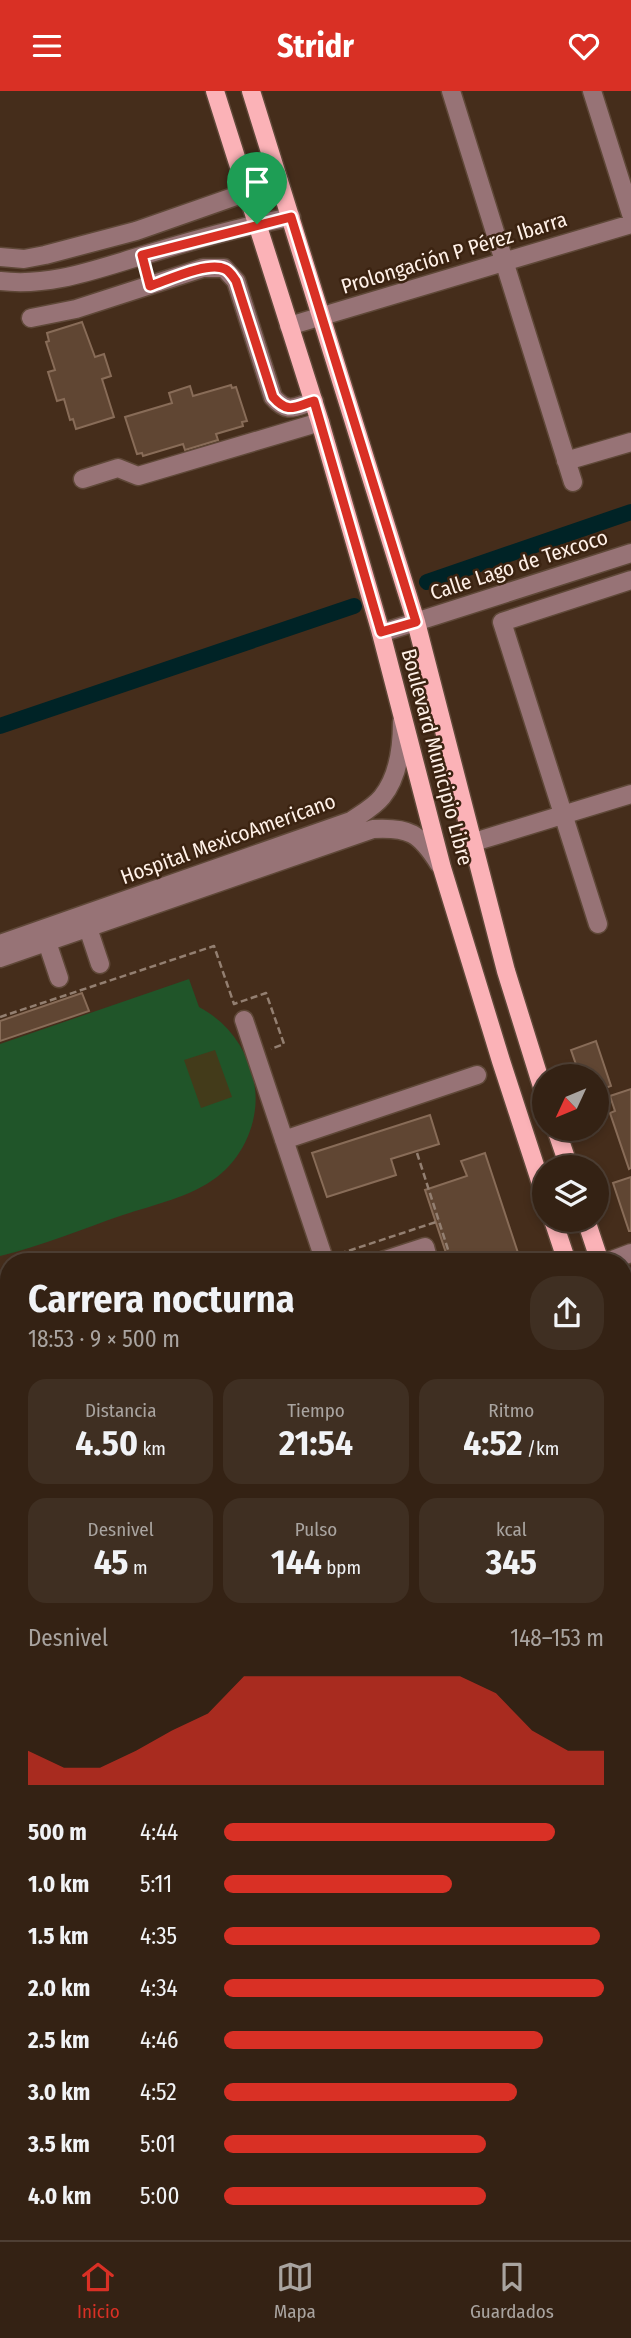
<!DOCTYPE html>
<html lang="es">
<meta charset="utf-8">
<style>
:root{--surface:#342214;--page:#3f2f22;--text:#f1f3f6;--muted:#a9a4a0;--line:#4e3f34;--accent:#d93025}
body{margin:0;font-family:"Fira Sans Condensed",sans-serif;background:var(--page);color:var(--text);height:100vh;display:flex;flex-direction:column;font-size:26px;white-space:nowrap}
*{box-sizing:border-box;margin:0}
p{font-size:23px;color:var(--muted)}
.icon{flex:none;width:38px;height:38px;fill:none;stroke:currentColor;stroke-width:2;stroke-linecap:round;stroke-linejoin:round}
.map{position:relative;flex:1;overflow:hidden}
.details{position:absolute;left:0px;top:1162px;width:632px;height:987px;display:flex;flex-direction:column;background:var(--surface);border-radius:28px 28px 0 0;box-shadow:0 4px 10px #0003,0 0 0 2px var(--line)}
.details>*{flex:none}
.needle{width:46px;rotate:226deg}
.controls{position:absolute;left:532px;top:973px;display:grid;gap:14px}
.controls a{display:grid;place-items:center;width:77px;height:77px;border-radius:50%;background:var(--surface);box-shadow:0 4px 10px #0003,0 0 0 2px var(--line);font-size:35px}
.pin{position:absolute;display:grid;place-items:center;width:60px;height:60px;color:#fff;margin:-72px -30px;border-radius:50% 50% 50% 0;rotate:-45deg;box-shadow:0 0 7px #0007}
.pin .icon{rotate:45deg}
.round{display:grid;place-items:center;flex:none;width:74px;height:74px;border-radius:28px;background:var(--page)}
.headline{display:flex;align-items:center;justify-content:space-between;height:119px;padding:0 28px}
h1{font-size:38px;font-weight:700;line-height:52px}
.metrics{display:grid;grid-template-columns:repeat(3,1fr);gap:10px;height:119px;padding:7px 28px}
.metrics div{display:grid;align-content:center;border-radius:18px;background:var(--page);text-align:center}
.metrics b{font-size:35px;font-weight:700}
.metrics small{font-size:19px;font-weight:400}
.metrics p{font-size:19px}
.chart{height:196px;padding:14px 28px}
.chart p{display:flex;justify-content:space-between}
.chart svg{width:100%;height:126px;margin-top:7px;fill:var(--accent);opacity:.7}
ul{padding:0 28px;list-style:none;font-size:23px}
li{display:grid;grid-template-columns:112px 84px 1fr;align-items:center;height:52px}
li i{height:18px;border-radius:9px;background:var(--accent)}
header{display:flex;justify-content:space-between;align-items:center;height:91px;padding:0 28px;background:var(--accent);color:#fff;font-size:32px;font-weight:700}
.tab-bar{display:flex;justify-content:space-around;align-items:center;height:98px;border-top:2px solid var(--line);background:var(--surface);font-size:19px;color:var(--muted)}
.tab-bar a{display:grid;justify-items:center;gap:4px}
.tab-bar .current{color:var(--accent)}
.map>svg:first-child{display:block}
.green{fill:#205529}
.sand{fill:#433b1a}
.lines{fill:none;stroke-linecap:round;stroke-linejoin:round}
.canal{stroke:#002326;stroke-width:16}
.building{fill:#604633;stroke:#886c58;stroke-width:2}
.minor-casing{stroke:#5f4838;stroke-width:21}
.major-casing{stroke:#5f4838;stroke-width:21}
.path{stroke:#937f71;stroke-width:2.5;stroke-dasharray:7 3.5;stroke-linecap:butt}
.minor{stroke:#977376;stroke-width:18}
.major{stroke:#fbb2b7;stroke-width:18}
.rail-casing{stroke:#b9a89b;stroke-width:7}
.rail{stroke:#3b2311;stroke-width:4.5;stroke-dasharray:13;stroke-linecap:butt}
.route-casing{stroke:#fff;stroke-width:14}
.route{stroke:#d93025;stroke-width:9}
.labels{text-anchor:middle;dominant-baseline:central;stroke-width:5;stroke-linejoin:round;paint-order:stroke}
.street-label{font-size:21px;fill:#fff1e8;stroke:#3b2311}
</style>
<header><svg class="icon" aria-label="menu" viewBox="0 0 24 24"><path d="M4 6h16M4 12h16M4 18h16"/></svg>Stridr<svg class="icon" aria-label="heart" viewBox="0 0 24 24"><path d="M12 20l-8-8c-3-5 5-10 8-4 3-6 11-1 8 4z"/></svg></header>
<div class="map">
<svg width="631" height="2149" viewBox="0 0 631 2149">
<rect width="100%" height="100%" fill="#452d1b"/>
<path class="green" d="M189 888 199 916C229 932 247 958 254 991 261 1026 245 1065 217 1086 191 1106 153 1114 123 1124 82 1138 42 1155 0 1165V953Z
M9 1892V2140H99L93 2149H0V1898Z"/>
<path class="sand" d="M215 959 232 1006 201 1017 184 969Z"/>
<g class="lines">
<path class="canal" d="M427 491 631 421
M0 635 354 515"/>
</g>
<path class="building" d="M82 231 95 266 104 263 111 285 102 288 114 326 76 338 73 328 70 329 64 308 57 310 48 281 55 279 46 251 49 250 47 242Z
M231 294 232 297 236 296 247 330 242 331 243 335 216 343 218 349 185 359 183 353 143 365 142 362 137 363 125 326 172 312 169 302 190 295 193 305Z
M82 902 89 920 0 950V930Z
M596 950 611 995 597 1000V985H580L571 959Z
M631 998V1077L629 1078 610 1022 615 1020 610 1005Z
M430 1024 439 1053 391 1068 396 1084 327 1106 312 1062Z
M485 1062 520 1168 513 1171H449L425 1099 467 1085 461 1070Z
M631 1086V1140H629L613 1092Z"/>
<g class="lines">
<g class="minor-casing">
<path id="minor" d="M451 0 573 391
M592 0 631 123
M0 166 24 168 45 164 136 140 279 90
M0 190C49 196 94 179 141 165 190 150 240 136 291 126
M31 227 76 218 203 177H224L236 190 273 306C288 323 294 316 314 310
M289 235 631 133
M566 370 631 351
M83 388 118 377 138 385 320 331
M381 542 631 462
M474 751 631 703
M598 833 502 531 631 489
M88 837 100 873
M47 851 59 887
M0 853 351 730C361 723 374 716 382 706 399 685 402 656 402 631
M0 867 373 738C409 736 420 742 439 773
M244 929 325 1171
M284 1049 477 984
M379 1171 425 1156 429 1171
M607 1171 631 1162
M0 1600 9 1609
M623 1767 631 1765
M623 1800 631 1798
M0 1874 9 1869
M623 2006 631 2003
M105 2149 111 2140"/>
</g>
<g class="major-casing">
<path id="major" d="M215 0 320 331 381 542 442 777 501 970 544 1102
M251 0 416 531 506 880 544 1002
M556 1038 569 1076
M553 1129 567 1171
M586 1129 600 1171
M623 1240 631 1264
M623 1341 631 1365"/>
</g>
<path class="path" d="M0 926 214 855 234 913 266 902 284 953 271 958
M417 1062 452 1171
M339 1163 439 1130"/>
<use href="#minor" class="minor"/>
<use href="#major" class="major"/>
<g class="rail-casing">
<path id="rail" d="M0 1773 9 1777
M0 1785 9 1789
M433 2140 439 2149
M446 2140 451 2149"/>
</g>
<use href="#rail" class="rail"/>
</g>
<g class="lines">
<g class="route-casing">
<path id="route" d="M291 126 416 531 381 541 314 310C294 316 288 323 273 306L236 190C233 186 230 180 225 178 208 170 168 189 150 195L142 164Z"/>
</g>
<use href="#route" class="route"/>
</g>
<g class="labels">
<g class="street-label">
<text transform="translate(454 162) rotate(-17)">Prolongación P Pérez Ibarra</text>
<text transform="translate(519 474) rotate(-18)">Calle Lago de Texcoco</text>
<text transform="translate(437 666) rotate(75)">Boulevard Municipio Libre</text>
<text transform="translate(228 748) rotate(-20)">Hospital MexicoAmericano</text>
</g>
</g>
</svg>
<div class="controls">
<a><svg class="needle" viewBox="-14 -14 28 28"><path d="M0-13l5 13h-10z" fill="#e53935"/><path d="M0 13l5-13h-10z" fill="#a9a4a0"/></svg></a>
<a><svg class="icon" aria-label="layers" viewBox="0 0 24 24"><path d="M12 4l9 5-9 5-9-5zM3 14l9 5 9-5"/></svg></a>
</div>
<div class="pin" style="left:257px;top:133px;background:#1e9e55"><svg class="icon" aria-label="arrive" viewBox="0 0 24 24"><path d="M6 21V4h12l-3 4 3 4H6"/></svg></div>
<section class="details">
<div class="headline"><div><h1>Carrera nocturna</h1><p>18:53 · 9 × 500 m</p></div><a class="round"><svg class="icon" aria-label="share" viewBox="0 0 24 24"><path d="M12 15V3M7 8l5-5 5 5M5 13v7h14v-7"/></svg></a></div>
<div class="metrics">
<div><p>Distancia</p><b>4.50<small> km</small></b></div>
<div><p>Tiempo</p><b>21:54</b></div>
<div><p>Ritmo</p><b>4:52<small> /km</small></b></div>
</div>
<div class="metrics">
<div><p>Desnivel</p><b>45<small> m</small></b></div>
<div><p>Pulso</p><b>144<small> bpm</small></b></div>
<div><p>kcal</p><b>345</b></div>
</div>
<div class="chart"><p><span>Desnivel</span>148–153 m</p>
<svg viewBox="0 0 160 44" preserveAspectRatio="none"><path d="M0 44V32L10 38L20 38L30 32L40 25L50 19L60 6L70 6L80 6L90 6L100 6L110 6L120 6L130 12L140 25L150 32L160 32V44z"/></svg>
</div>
<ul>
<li><b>500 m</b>4:44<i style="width:87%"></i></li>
<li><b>1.0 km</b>5:11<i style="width:60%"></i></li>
<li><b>1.5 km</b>4:35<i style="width:99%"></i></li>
<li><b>2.0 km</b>4:34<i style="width:100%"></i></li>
<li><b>2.5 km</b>4:46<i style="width:84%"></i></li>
<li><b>3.0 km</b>4:52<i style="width:77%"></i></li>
<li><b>3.5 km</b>5:01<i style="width:69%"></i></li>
<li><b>4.0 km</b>5:00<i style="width:69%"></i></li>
</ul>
</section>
</div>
<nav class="tab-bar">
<a class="current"><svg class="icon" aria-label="home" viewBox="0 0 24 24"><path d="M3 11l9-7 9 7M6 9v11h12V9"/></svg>Inicio</a>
<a><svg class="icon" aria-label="map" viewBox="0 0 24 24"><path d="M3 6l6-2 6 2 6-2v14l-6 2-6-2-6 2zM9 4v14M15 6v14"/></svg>Mapa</a>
<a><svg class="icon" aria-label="saved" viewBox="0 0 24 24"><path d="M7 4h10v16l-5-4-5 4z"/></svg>Guardados</a>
</nav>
